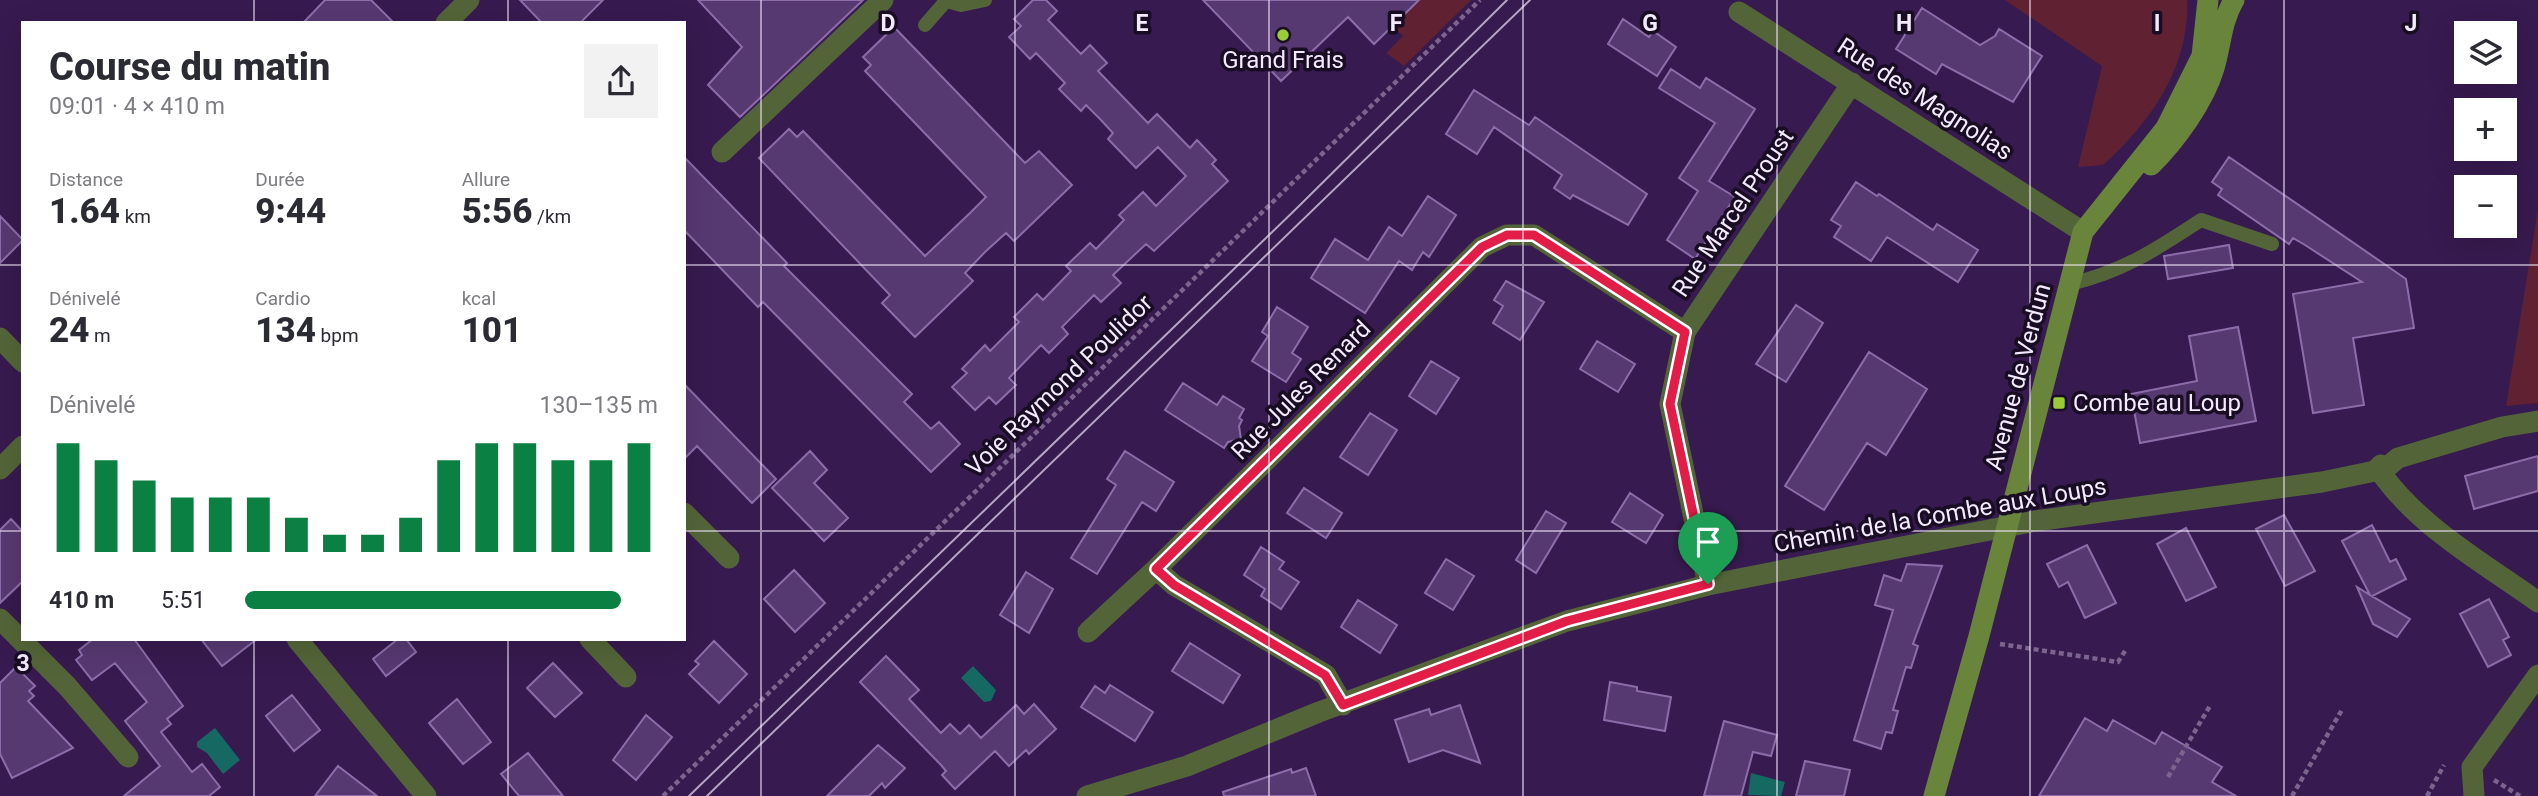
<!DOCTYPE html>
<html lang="fr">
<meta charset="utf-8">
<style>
:root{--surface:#fff;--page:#f2f2f3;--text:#2b2b33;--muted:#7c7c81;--accent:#0b8043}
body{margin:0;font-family:Roboto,sans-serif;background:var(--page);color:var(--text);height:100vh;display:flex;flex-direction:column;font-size:26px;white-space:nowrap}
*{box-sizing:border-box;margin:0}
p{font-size:23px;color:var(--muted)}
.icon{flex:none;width:38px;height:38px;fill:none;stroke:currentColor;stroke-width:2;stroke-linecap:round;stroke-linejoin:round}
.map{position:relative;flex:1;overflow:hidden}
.details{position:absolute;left:21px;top:21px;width:665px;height:620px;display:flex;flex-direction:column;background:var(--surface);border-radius:0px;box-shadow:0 7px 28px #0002}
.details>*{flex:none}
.tools{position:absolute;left:2454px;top:21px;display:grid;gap:14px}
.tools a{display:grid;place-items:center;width:63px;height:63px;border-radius:0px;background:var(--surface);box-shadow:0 7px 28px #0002;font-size:35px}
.pin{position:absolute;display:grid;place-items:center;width:60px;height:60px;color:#fff;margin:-72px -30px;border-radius:50% 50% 50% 0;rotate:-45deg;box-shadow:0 0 7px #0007}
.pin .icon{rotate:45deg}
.round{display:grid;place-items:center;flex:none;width:74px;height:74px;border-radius:0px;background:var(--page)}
.summary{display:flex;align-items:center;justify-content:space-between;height:119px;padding:0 28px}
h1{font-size:38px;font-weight:800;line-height:52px}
.stats{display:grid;grid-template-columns:repeat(3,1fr);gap:10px;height:119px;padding:7px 28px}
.stats div{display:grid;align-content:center}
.stats b{font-size:35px;font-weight:800}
.stats small{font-size:19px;font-weight:400}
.stats p{font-size:19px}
.chart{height:196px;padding:14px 28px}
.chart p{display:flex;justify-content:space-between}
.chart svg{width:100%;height:126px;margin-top:7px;stroke:var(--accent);stroke-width:6}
ul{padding:0 28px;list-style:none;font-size:23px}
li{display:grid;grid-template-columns:112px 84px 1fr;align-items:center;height:52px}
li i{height:18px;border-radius:9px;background:var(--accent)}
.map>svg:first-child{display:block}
.green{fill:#602232}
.water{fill:#166962}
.building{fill:#573971;stroke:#8c6daa;stroke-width:2}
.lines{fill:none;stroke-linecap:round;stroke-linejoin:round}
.path{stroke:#7b658e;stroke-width:4.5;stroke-dasharray:5 3.5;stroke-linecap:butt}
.lane{stroke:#536538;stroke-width:14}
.street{stroke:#536538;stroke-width:21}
.secondary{stroke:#69843b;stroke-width:21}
.tram{stroke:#b5a5c4;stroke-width:2}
.route-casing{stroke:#fff;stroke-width:14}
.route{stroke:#e11d48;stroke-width:9}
.grid{fill:none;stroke:#f4eafe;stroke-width:2;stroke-opacity:0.55}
.poi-dot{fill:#99cb36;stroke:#190d24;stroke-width:2.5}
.labels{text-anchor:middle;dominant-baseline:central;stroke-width:7;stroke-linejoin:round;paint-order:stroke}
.poi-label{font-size:24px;fill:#f4eafe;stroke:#190d24}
.street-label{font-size:24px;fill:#f4eafe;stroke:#190d24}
.grid-label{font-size:23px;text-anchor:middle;font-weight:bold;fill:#f4eafe;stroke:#190d24;stroke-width:7;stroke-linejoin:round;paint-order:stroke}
</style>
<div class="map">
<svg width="2538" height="796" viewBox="0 0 2538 796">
<rect width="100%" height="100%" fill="#371a4f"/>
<path class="green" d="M1419 0H1471L1404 66 1386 53 1403 36 1393 26Z
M2005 0H2187C2190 66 2151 122 2103 165L2078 167 2102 66Z
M2538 209V403L2506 406Z"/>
<path class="water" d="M973 666 996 690 991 701 984 702 961 678Z
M215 728 240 760 223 774 207 753 197 747V742Z
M1751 773 1785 782 1781 796 1748 795Z"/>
<path class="building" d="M325 0H371L394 23H303Z
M520 0H603L580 23H542Z
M698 0H863L740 117 708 85 742 47Z
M1033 0H1046L1057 11 1048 20 1081 54 1090 45 1107 63 1098 71 1148 123 1157 114 1190 148 1197 140 1216 160 1212 164 1228 181 1154 251 1146 244 1113 275 1121 283 1101 302 1094 295 1062 327 1068 334 1049 353 1041 345 1009 378 1016 385 996 404 989 397 975 410 952 387 967 373 962 369 985 345 990 351 1019 322 1014 317 1037 294 1043 300 1071 271 1066 266 1090 243 1096 249 1124 220 1119 215 1143 192 1156 206 1186 176 1158 147 1136 168 1108 139 1113 133 1100 119 1086 105 1081 111 1059 89 1065 83 1036 53 1030 59 1009 37 1021 26 1014 19Z
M1203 0H1419L1374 44 1348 17 1281 81Z
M1922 8 1980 45 1995 36 1999 29 2042 56 2013 102 1942 64 1936 74 1896 49Z
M1623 19 1649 37 1653 31 1676 47 1657 76 1608 44Z
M894 27 1025 163 1039 151 1072 185 1014 241 1006 233 985 252 965 273 973 281 915 337 882 303 890 295 759 158 789 129 797 137 803 131 925 256 970 213 986 197 865 71 871 65 863 57Z
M1671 69 1700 88 1706 78 1755 109 1709 181 1735 197 1695 259 1667 240 1698 191 1679 178 1715 123 1659 88Z
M1474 90 1529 125 1535 117 1647 194 1628 225 1573 195 1570 199 1554 188 1562 175 1494 127 1477 154 1446 134Z
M684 157 787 263 784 266 912 394 904 402 931 429 939 422 960 444 931 472 763 302 758 307 684 230Z
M2229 157 2406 279 2414 328 2353 338 2364 405 2313 413 2293 294 2362 282 2305 245 2293 238 2289 244 2218 195 2222 189 2212 182Z
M1856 182 1877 196 1879 194 1933 230 1937 224 1978 250 1958 282 1887 237 1871 261 1834 237 1841 226 1831 220Z
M1428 196 1456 215 1429 257 1423 252 1412 270 1399 261 1365 313 1311 278 1335 239 1368 260 1389 227 1402 236Z
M0 216 23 240 0 263Z
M2229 245 2233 268 2168 279 2164 256Z
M1506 281 1544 302 1520 340 1493 323 1503 306 1494 300Z
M1796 305 1823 323 1786 382 1756 364Z
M1277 307 1308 327 1292 353 1301 359 1286 382 1252 361 1268 336 1262 332Z
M2238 327 2256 421 2140 443 2131 394 2197 381 2189 336Z
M1597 341 1635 364 1618 392 1580 369Z
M1869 352 1927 389 1886 455 1867 443 1824 510 1785 486Z
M1431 361 1459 378 1436 414 1409 396Z
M1183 383 1217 405 1223 396 1244 409 1239 418 1242 420 1239 426 1241 439 1228 442 1224 448 1165 410Z
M684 384 776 479 752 503 697 446 684 459Z
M1370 413 1397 430 1368 475 1340 457Z
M810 451 827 470 814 483 848 518 824 541 772 488Z
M1125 451 1174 482 1156 511 1142 502 1097 574 1071 558 1116 485 1107 479Z
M2538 456V491L2474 509 2465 476Z
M1304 488 1342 513 1326 538 1287 513Z
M1630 493 1663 515 1646 543 1612 522Z
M1546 511 1566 523 1536 573 1516 560Z
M2284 515 2315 571 2285 586 2256 529Z
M11 519 23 532V581L0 603V530Z
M2372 525 2390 562 2396 559 2406 579 2372 596 2410 619 2397 637 2373 624 2357 587 2370 595 2342 541Z
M2186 528 2216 587 2186 601 2157 544Z
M2087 545 2116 603 2085 618 2068 582 2059 587 2047 564Z
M1261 547 1284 562 1279 569 1299 582 1281 609 1261 596 1265 589 1244 575Z
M1446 559 1474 576 1453 610 1425 593Z
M1907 564 1942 566 1913 644 1918 646 1911 668 1906 667 1893 710 1898 711 1892 733 1886 732 1881 749 1854 740 1893 610 1875 605 1884 575 1901 581Z
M794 570 825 603 795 632 764 599Z
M1026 572 1053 589 1029 633 1000 615Z
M2489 599 2509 637 2503 640 2511 655 2488 667 2460 614Z
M1358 600 1397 625 1380 653 1341 627Z
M93 639H134L183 706 167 719 171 724 161 732 192 772 202 764 220 787 209 796H124L160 766 125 721 147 702 115 663 92 680 76 660 82 655 79 650Z
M201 639H257L222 666Z
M398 639H406L416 652 386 676 373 659Z
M714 641 747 674 719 703 689 674 699 664 695 661Z
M1190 643 1240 675 1223 703 1172 671Z
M886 656 919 690 909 699 941 733 950 724 960 734 969 725 981 738 1016 705 1024 714 1034 704 1056 729 1029 754 1026 750 1009 766 995 751 955 789 942 775 946 771 941 765 860 682Z
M553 663 582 693 555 717 527 688Z
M16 667 35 686 29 691 34 696 28 701 73 748 12 778 0 754V683Z
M1610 682 1637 687V691L1671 697 1665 731 1604 720Z
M1110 685 1153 712 1135 741 1081 707 1095 686 1105 693Z
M292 695 320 730 294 751 266 716Z
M457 699 491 742 463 764 429 723Z
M1460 705 1480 763 1443 750 1409 762 1395 720 1429 709 1431 715Z
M646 715 672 737 636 780 613 760Z
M2085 718 2107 731 2113 720 2155 744 2162 732 2222 767 2212 782 2236 796H2039Z
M1724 721 1777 735 1771 756 1753 752 1741 796H1704Z
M878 745 905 768 885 788 882 783 869 796H827Z
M528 753 563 796H519L501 774Z
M1805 761 1850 770 1844 796H1796Z
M338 766 377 796H315Z
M1306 768 1316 796H1224L1223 792 1291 769 1292 773Z"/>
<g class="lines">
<path class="path" d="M2000 644 2118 662 2125 651
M2168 777 2211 704
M2494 780 2520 796
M663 796 1480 0
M2292 796 2343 708
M2427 796 2444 765"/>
<path class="lane" d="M944 0 961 5 985 0
M925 25 946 1
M2070 284C2122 272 2157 249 2201 220L2272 244"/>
<path class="street" d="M1739 12 2083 232
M446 23 469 0
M722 152 883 0
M0 338 23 362
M2386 468 2398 458 2502 427 2538 421
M0 469 23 446
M2384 477C2424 530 2485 564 2538 602
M684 513 729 558
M1708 585 1670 404 1685 332 1852 83
M0 619 67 686 128 757
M1088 632 1156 569
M297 639 426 796
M590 639 626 677
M1343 705 1326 675 1174 585 1156 569 1482 247 1507 235H1534L1685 332
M1087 796 1187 766 1319 712 1567 621 1708 585 2035 521 2322 482 2375 471 2381 465 2386 468
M2474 796 2472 767 2538 675"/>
<path class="secondary" d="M2151 165C2175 141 2204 102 2214 68 2221 45 2221 22 2234 0
M1934 796 1979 636 2083 232 2166 128 2202 56 2208 0"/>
<path class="tram" d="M689 796 1298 207 1507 0
M707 796 1530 0"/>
</g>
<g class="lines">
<g class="route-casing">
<path id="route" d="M1507 235H1534L1685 332 1670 404 1708 584 1567 621 1343 705 1325 675 1174 585 1156 569 1482 247Z"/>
</g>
<use href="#route" class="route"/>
</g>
<path class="grid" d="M254 0V23M508 0V23M761 0V796M1015 0V796M1269 0V796M1523 0V796M1777 0V796M2030 0V796M2284 0V796M0 265H23M684 265H2538M0 531H23M684 531H2538M254 639V796M508 639V796"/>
<g class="poi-dot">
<circle cx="1283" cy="35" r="7"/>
<rect x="2052" y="396" width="14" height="14" rx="3.5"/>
</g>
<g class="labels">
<g class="poi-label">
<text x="1283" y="60">Grand Frais</text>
<text x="2073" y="403" text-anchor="start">Combe au Loup</text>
</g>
<g class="street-label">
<text transform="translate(1925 99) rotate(33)">Rue des Magnolias</text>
<text transform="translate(1733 213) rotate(-56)">Rue Marcel Proust</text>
<text transform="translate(2018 377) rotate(-75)">Avenue de Verdun</text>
<text transform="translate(1059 385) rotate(-44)">Voie Raymond Poulidor</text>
<text transform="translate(1301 390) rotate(-45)">Rue Jules Renard</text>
<text transform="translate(1940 515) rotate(-10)">Chemin de la Combe aux Loups</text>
</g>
</g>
<g class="grid-label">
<text x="888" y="31">D</text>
<text x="1142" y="31">E</text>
<text x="1396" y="31">F</text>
<text x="1650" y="31">G</text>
<text x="1904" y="31">H</text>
<text x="2157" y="31">I</text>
<text x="2411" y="31">J</text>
<text x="23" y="671">3</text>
</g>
</svg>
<div class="tools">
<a><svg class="icon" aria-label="layers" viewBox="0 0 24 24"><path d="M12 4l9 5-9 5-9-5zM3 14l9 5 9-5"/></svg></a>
<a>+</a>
<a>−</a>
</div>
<div class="pin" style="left:1708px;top:584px;background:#1e9e55"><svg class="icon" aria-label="arrive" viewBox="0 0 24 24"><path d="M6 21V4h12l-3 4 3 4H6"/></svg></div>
<section class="details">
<div class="summary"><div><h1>Course du matin</h1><p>09:01 · 4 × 410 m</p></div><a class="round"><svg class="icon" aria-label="share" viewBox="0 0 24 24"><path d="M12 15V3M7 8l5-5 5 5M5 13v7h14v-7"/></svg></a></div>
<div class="stats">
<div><p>Distance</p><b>1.64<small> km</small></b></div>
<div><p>Durée</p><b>9:44</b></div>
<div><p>Allure</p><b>5:56<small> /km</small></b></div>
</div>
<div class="stats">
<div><p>Dénivelé</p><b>24<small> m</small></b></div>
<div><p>Cardio</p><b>134<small> bpm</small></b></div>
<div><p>kcal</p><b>101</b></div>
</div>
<div class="chart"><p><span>Dénivelé</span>130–135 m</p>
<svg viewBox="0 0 160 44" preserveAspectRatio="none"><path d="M5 44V6M15 44V12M25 44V19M35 44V25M45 44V25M55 44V25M65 44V32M75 44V38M85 44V38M95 44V32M105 44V12M115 44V6M125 44V6M135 44V12M145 44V12M155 44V6"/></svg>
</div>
<ul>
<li><b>410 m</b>5:51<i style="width:91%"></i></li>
</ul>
</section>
</div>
